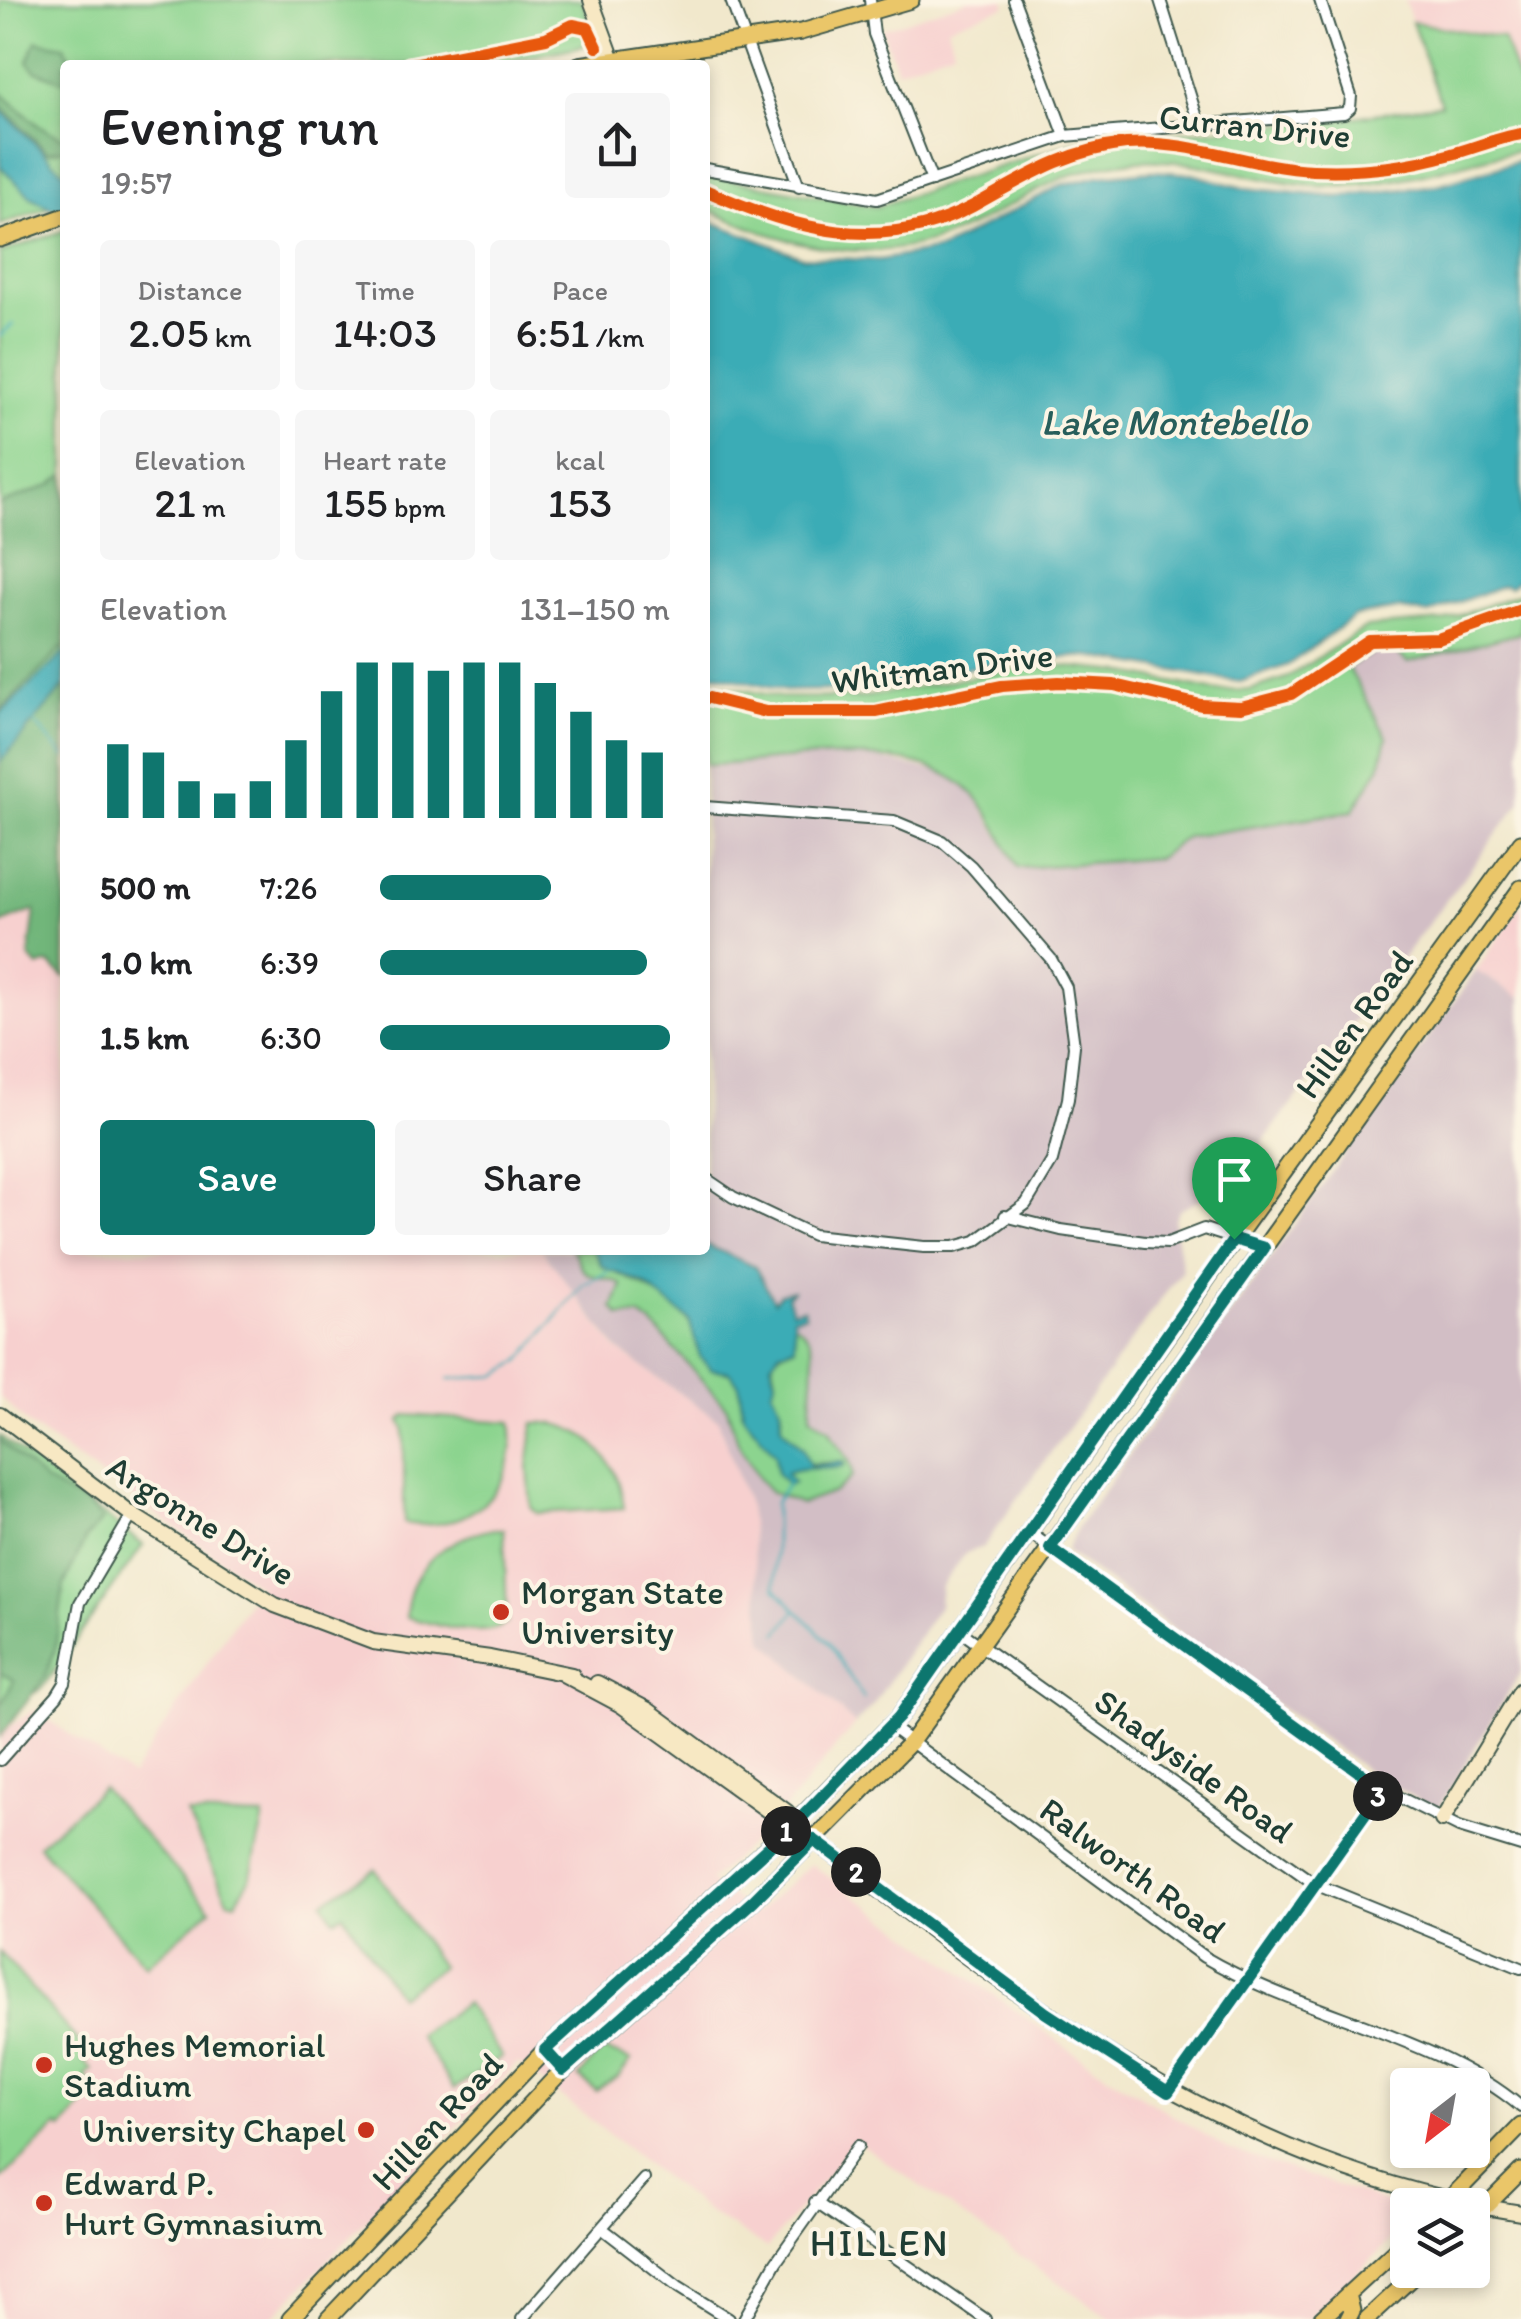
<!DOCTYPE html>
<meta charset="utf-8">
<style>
:root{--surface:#fff;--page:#f6f6f6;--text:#202124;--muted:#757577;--accent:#0f766e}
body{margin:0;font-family:Itim,sans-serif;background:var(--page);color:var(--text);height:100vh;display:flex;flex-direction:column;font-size:38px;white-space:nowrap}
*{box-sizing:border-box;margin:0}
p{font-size:32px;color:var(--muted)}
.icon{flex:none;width:55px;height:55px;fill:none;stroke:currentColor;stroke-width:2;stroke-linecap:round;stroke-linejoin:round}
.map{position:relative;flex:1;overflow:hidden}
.sheet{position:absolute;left:60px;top:60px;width:650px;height:1195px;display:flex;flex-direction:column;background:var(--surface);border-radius:10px;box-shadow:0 5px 15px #0003}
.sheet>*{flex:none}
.needle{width:65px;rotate:211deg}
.controls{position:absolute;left:1390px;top:2068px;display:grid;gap:20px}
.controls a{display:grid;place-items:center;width:100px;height:100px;border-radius:10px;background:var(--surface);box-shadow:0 5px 15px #0003;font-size:50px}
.pin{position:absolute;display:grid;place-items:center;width:85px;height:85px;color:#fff;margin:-102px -42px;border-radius:50% 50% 50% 0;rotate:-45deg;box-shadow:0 0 10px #0007}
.pin .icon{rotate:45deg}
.km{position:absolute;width:50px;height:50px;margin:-25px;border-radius:50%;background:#222;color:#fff;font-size:28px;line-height:50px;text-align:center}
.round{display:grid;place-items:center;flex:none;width:105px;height:105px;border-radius:10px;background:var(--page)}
.overview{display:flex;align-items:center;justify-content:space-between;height:170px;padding:0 40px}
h1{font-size:55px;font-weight:600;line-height:75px}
.metrics{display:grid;grid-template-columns:repeat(3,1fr);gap:15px;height:170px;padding:10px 40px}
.metrics div{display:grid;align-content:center;border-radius:10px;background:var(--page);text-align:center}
.metrics b{font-size:42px;font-weight:600}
.metrics small{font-size:28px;font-weight:400}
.metrics p{font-size:28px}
.chart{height:280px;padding:20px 40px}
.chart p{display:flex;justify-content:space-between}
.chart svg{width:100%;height:180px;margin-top:10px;stroke:var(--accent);stroke-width:6}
.action{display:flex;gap:20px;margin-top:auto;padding:20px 40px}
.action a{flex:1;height:115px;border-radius:10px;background:var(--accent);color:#fff;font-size:40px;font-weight:600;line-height:115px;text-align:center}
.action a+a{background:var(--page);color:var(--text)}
ul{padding:0 40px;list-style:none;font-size:32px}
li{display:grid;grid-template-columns:160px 120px 1fr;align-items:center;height:75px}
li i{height:25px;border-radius:12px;background:var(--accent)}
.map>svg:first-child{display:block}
.built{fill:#f7d0cf}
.industrial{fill:#d2bec5}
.green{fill:#8cd48f;stroke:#568862;stroke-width:2.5}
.forest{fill:#71b67a;stroke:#487a57;stroke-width:2.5}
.water{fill:#3bacb6;stroke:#2d7475;stroke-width:2.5}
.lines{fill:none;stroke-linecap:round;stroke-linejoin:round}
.stream{stroke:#3bacb6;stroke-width:2.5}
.street-casing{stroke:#3e574b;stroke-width:14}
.secondary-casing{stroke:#3e574b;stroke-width:18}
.primary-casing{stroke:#3e574b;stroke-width:19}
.street{stroke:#fff;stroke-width:10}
.secondary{stroke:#f7e8c3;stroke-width:14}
.primary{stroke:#eac669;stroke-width:15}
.cycleway-casing{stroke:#fcf5e5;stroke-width:19}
.cycleway{stroke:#e8590c;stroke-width:12}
.route-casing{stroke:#fff;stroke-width:20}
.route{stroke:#0f766e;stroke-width:12}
.poi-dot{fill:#c8321e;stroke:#fcf5e5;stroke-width:4}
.labels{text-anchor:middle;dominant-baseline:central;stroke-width:8;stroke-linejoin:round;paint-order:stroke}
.street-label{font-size:35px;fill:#1f3d34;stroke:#fcf5e5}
.poi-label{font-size:35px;fill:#1f3d34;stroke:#fcf5e5;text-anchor:start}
.water-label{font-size:38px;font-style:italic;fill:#275e5b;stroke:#fcf5e5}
.neighbourhood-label{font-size:38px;letter-spacing:2.5px;fill:#1f3d34;stroke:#fcf5e5}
</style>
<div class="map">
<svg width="1521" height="2319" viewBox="0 0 1521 2319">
<rect width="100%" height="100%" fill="#fcf5e5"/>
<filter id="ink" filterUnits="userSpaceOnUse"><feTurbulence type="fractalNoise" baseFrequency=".01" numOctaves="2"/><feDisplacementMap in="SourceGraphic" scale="20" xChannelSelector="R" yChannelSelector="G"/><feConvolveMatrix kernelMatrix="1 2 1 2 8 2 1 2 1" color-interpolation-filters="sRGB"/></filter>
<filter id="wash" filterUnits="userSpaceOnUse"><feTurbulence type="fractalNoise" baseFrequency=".0048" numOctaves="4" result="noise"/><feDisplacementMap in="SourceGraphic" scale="40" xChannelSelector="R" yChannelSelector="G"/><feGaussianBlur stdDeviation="2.25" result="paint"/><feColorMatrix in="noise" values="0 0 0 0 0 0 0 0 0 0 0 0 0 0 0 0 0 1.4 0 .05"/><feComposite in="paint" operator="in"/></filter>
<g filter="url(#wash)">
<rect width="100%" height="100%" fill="#f1e8cc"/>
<path class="built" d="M969 0H1004L1006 6 947 27 954 49 897 70 882 29Z
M1405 0H1521V89L1503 38 1412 22Z
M65 898V1250H542L616 1349 718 1420 749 1507 763 1639 855 1724 770 1826 710 1881 755 1914 811 1864 1093 2066 1228 2149 1407 2209 1408 2225 1308 2319H1111L856 2141 767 2248 710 2214 518 2063 271 2319H0V1733L34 1710 131 1776 259 1586 30 1426 0 1397V924Z
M1521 905V998L1476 971Z"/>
<path class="industrial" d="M1521 633V802L1231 1184 1179 1210 1174 1220 1182 1270 983 1547 966 1553 941 1586 939 1606 873 1705 855 1724 763 1639 749 1507 718 1420 617 1349 542 1250H705V765L828 754 867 756 944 773 975 795 1018 868 1158 858 1186 837 1353 811 1348 667 1377 650 1393 647 1407 662Z
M1476 971 1521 998V1672L1439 1807 1432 1808 1367 1771 1066 1551 1077 1528Z"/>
<path class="green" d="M0 0H582L597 43 491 65H65V202L0 225Z
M1412 22 1503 38 1521 89V150C1451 164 1387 191 1313 186 1253 182 1194 156 1134 161 1061 168 1029 197 967 228 880 270 788 248 705 208V175L876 207 1078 141 1342 119 1441 104Z
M65 230V898L0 924V253Z
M1521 593V633L1407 662 1393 648 1376 650 1348 667 1387 737 1380 767 1353 811 1186 837 1158 858 1018 868C1005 845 992 814 974 795 916 733 780 763 705 765V682L779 697 860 698 999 672 1060 666 1122 672 1216 691 1250 690 1286 678 1367 627 1444 621Z
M572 1250H594L603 1267C634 1280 660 1293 684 1316 707 1337 684 1364 729 1372L739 1384 743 1415 775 1454 782 1478C796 1462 822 1471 844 1466L843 1462 807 1464 803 1448 782 1428V1412L772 1391 776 1380 772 1357 795 1346 793 1323C827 1341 809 1383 811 1417L830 1430C835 1448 854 1456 852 1477L835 1492 801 1504 771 1492 759 1479 738 1442 727 1408 652 1324 640 1316H620L613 1308 622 1285C610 1276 598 1280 587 1273 578 1267 580 1258 572 1250Z
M406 1415 511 1422C521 1488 468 1535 404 1523V1428L400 1421Z
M534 1423C585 1420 619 1460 624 1508L538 1513 531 1508 528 1466Z
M0 1436 143 1545 42 1688 0 1714Z
M494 1529H504L507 1623C483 1641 434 1624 406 1617 409 1565 446 1538 494 1529Z
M102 1788 211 1909 146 1966 38 1845Z
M187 1814 264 1817 250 1879 236 1902 228 1900Z
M375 1869 441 1967 399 1996 343 1914 334 1919 323 1902Z
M0 1952 89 2054 83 2060 92 2070 85 2076 91 2083 86 2089 92 2096 62 2129 58 2126 0 2180Z
M466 2003 502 2057 454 2089 418 2035Z
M601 2049 631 2060 618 2077 596 2091 579 2077Z"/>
<path class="forest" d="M36 41 65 46 73 65H65V82L36 71 28 62Z
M0 92 39 126 65 139V149L47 152 0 105Z
M65 474V645L0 711V504L51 485Z
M65 685V977H64L49 963 38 967 29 957 35 910 0 924V762Z
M0 1440 46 1482 88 1505 103 1520 86 1538 64 1585 55 1650 45 1677 0 1737V1706L14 1680 0 1673Z"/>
<path class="water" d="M0 109 65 173V216L31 197 0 166Z
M1521 160V578L1510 587 1504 585 1428 614 1397 609 1355 616 1288 665 1240 682 1088 656 996 662 905 682 842 690 785 691 705 672V219L802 257 879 260 941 249 1061 185 1098 176 1152 171 1192 174 1243 188 1339 197 1438 185Z
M65 652V685L0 762V714Z
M705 1244 755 1267 774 1301 780 1293 794 1290 787 1296 792 1311 803 1308 805 1314 793 1317 795 1346 780 1351 771 1363 776 1380 772 1391 781 1407 782 1428 803 1448 810 1466 843 1462 844 1466C823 1471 805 1465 786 1473L794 1483 788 1485 777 1474 775 1454 743 1415 739 1384 729 1372 711 1369 700 1357 689 1320 643 1283 603 1267 594 1250H705Z"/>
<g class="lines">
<path class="stream" d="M0 336 13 324
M33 721 65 757
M448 1379 496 1376 520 1361 583 1285 612 1270
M788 1483 775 1503V1588L828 1642 864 1699
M778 1633 796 1610"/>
</g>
</g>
<g filter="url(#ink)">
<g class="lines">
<g class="street-casing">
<path id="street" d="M731 0 799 187
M870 0 874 34 932 181
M1014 0 1065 136
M1160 0 1200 127
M705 169 877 199 1065 136 1344 113 1350 108 1351 96 1320 0
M705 807 894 821 942 841 971 866 1051 959 1066 987 1074 1046 1068 1099 1052 1161 1026 1204 976 1241 954 1247H924L813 1235 733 1197 705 1178
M1005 1216 1061 1230 1145 1242 1168 1243 1204 1229 1263 1248
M1030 1533 1383 1789 1459 1827 1521 1846
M960 1631 1315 1884 1521 1968
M891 1727 1204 1957C1302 2015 1436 2035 1521 2107
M0 1760 57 1696 65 1683 80 1603 132 1515
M1168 2092 1383 1789
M815 2202 985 2319
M603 2229 678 2287 729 2319
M522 2319 644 2179
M744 2319 776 2262 858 2146"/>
</g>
<g class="secondary-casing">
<path id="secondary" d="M591 0 613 60
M0 1415 132 1515 275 1605 373 1642 490 1658 572 1675
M563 1674 621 1705 781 1820 794 1824C1017 1999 1232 2169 1521 2213
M597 1683 648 1710 787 1812 794 1824
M1442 1820 1521 1690"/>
</g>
<g class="primary-casing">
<path id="primary" d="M579 65 801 32 911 0
M0 239 65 216
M1444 2205 1521 2126
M1472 2220 1521 2171
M290 2319 545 2050 803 1815 899 1717 1235 1239 1521 842
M328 2319 555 2078 753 1901 911 1742 1521 888
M1321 2319 1408 2239
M1348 2319 1352 2311 1348 2294
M1367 2319 1420 2270"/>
</g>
<use href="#street" class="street"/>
<use href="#secondary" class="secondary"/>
<use href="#primary" class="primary"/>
<g class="cycleway-casing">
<path id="cycleway" d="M408 65 546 38 573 25 588 28 597 47
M705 190C794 230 882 255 973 206 1024 178 1066 150 1126 144 1191 139 1249 167 1313 170 1358 172 1405 167 1448 155 1473 149 1496 138 1521 134
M705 697 766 712H876L1002 686 1059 682 1114 685 1201 705 1241 707 1291 694 1370 641 1438 639 1521 610"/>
</g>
<use href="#cycleway" class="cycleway"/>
</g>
</g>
<g class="lines" filter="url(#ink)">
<g class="route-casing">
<path id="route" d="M1234 1239 1264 1248 1050 1548 1383 1789 1168 2092 1046 2013 814 1840 753 1901 563 2070 545 2050 804 1815 899 1717Z"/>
</g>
<use href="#route" class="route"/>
</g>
<g class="poi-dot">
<circle cx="501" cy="1612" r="10"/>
<circle cx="44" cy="2065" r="10"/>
<circle cx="366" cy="2130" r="10"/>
<circle cx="44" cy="2203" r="10"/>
</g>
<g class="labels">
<g class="street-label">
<text transform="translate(1255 126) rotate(6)">Curran Drive</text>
<text transform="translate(942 668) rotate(-7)">Whitman Drive</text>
<text transform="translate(1354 1024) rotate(-54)">Hillen Road</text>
<text transform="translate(201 1520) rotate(32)">Argonne Drive</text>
<text transform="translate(1194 1766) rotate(36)">Shadyside Road</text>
<text transform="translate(1133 1870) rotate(36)">Ralworth Road</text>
<text transform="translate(437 2121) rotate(-47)">Hillen Road</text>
</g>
<g class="poi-label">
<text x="521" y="1592">Morgan State<tspan x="521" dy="40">University</tspan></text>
<text x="64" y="2045">Hughes Memorial<tspan x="64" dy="40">Stadium</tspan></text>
<text x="346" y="2130" text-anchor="end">University Chapel</text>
<text x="64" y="2183">Edward P.<tspan x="64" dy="40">Hurt Gymnasium</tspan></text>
</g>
<g class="water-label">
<text x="1174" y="422">Lake Montebello</text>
</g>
<g class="neighbourhood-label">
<text x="880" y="2243">HILLEN</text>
</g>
</g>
</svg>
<div class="controls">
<a><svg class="needle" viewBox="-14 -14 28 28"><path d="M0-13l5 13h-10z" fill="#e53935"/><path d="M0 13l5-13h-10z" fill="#757577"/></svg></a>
<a><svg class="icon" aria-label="layers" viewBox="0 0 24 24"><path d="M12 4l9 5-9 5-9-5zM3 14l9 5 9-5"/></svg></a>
</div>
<div class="pin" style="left:1234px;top:1239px;background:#1e9e55"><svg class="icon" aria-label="arrive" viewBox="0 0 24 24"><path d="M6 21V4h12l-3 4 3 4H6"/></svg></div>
<b class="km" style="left:786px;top:1831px">1</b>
<b class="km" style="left:856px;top:1872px">2</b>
<b class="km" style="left:1378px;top:1796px">3</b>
<section class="sheet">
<div class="overview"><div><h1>Evening run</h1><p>19:57</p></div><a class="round"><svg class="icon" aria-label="share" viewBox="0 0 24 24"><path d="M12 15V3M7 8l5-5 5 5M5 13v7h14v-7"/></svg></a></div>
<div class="metrics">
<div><p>Distance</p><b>2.05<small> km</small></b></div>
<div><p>Time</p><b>14:03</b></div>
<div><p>Pace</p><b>6:51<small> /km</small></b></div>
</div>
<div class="metrics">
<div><p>Elevation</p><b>21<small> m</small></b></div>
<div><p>Heart rate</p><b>155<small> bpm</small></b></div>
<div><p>kcal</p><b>153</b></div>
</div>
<div class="chart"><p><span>Elevation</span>131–150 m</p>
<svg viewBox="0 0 160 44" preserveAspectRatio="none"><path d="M5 44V26M15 44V28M25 44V35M35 44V38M45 44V35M55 44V25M65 44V13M75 44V6M85 44V6M95 44V8M105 44V6M115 44V6M125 44V11M135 44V18M145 44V25M155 44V28"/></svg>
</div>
<ul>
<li><b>500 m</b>7:26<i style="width:59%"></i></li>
<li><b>1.0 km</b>6:39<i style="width:92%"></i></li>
<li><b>1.5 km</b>6:30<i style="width:100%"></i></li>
</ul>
<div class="action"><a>Save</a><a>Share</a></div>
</section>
</div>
